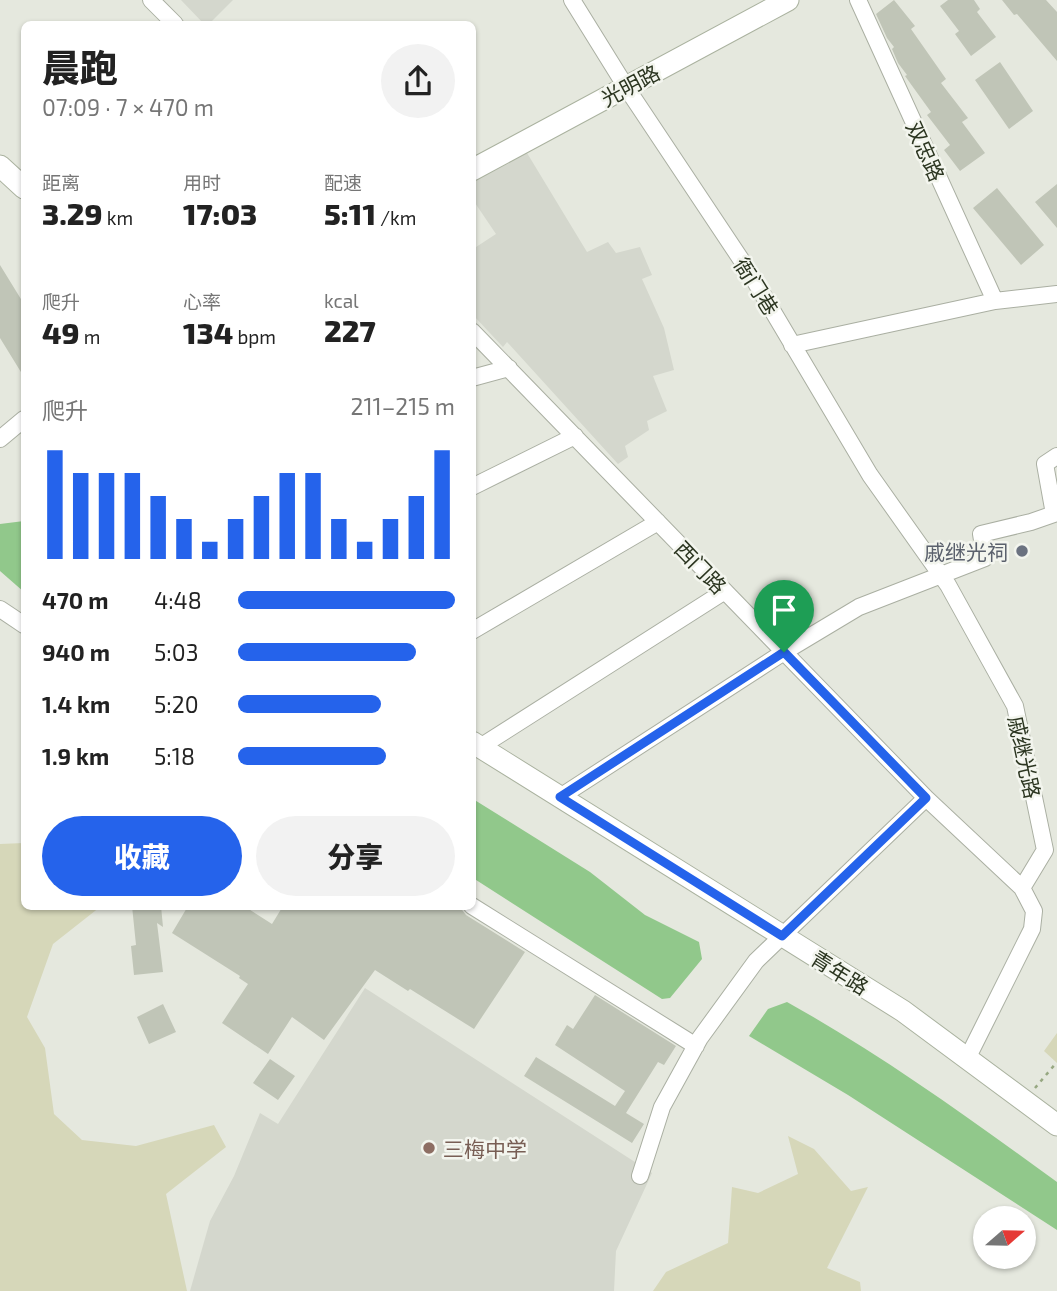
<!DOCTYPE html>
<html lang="zh">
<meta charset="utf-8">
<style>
:root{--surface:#fff;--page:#f2f2f2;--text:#222;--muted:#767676;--accent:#2563eb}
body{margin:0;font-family:"Exo 2","Noto Sans SC",sans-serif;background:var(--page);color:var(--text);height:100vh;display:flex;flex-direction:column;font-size:26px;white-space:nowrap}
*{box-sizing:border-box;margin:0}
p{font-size:23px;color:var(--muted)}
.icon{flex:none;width:38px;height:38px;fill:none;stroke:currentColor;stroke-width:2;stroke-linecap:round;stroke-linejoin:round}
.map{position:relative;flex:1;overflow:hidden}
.details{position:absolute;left:21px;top:21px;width:455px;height:889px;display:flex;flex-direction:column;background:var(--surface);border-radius:10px;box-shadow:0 2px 5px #0004}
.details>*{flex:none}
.needle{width:46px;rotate:70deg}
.controls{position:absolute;left:973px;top:1206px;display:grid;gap:14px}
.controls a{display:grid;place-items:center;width:63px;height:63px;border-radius:50%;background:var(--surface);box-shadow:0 2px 5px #0004;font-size:35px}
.pin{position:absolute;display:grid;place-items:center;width:60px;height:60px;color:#fff;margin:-72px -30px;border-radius:50% 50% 50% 0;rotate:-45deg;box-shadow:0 0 7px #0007}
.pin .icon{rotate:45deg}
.round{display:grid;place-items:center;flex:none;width:74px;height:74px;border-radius:37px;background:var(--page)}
.head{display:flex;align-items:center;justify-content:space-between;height:119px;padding:0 21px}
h1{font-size:38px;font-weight:800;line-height:52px}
.figures{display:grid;grid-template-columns:repeat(3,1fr);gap:10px;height:119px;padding:7px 21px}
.figures div{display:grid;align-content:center}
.figures b{font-size:30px;font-weight:800}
.figures small{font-size:19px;font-weight:400}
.figures p{font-size:19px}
.chart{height:196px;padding:14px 21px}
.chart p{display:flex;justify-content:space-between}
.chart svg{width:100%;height:126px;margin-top:7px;stroke:var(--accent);stroke-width:6}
.button{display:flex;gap:14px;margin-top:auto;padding:14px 21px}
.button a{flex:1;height:80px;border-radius:42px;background:var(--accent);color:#fff;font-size:28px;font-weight:800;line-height:80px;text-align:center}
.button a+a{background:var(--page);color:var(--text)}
ul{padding:0 21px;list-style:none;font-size:23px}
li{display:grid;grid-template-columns:112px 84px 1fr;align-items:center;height:52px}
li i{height:18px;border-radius:9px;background:var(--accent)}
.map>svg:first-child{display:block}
.built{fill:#d4d7cd}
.green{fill:#d6d7b9}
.water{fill:#91c88b}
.building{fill:#c0c5b7}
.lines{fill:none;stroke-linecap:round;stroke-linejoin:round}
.street-casing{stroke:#aaafa2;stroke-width:18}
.secondary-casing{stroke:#aab29f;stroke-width:23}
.path{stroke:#97a882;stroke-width:2.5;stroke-dasharray:3.5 5;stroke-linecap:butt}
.street{stroke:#fff;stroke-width:16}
.secondary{stroke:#fff;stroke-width:21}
.route-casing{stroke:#fff;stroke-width:14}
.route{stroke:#2563eb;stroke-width:9}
.worship-dot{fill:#6b7280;stroke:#f3f5ee;stroke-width:2.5}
.education-dot{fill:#8d6e63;stroke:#f3f5ee;stroke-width:2.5}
.labels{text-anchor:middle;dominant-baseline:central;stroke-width:5;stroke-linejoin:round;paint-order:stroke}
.street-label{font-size:21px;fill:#2c3621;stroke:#f3f5ee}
.worship-label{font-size:21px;fill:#5b616d;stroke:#f3f5ee;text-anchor:end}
.education-label{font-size:21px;fill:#785e54;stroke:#f3f5ee;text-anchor:start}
</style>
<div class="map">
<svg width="1057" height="1291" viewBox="0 0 1057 1291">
<rect width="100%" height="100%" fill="#e5e8de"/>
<path class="built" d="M181 0H233L209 24H204Z
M524 148 587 252 608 242 616 253 640 247 652 275 642 279 664 328 674 370 653 376 667 411 647 421 649 430 625 446 628 457 618 464 507 342 503 347 473 315V249L496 234 473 200V180Z
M365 988 652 1173 616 1251 614 1291H190L210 1221 234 1176 260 1113 278 1124Z"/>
<path class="green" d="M24 843V906L100 907 53 944 27 1017 45 1048 54 1114 82 1140 136 1146 214 1125 226 1147 166 1194 187 1291H0V844Z
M1057 1033V1063L1044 1051Z
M788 1136 814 1149 851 1191 868 1187 827 1268 860 1282 861 1291H653L666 1272 728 1243 732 1187 758 1193 798 1174Z"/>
<path class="water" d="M24 521V592L0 571V524Z
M473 799 590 872 645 915 699 942 702 959 670 998 662 999 473 878Z
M787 1002C879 1053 972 1120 1057 1182V1230L848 1095 749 1036 768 1009Z"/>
<path class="building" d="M894 0 915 26 911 29 946 79 941 83 968 118 962 122 985 153 960 171 944 150 950 145 927 115 931 112 905 76 907 75 898 63 892 49 894 47 887 38 876 14Z
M948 0H974L980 9 977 12 996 37 971 56 955 34 959 31 940 6Z
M1002 0H1046L1057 12V61L1017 14 1014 15Z
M1000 62 1033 111 1009 129 975 80Z
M1057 184V228L1035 202Z
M997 188 1044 245 1021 265 973 208Z
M0 265 24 304V377L0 338Z
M132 906H161L163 927 157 923 163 972 134 975 131 946 136 945Z
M188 906H244L272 924 283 906H459L466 915 525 952 474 1029 410 989 408 991 375 970 324 1040 292 1017 268 1054 222 1023 248 984 239 978 240 976 172 933Z
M595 995 676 1046 664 1065 658 1062 626 1113 644 1124 632 1143 524 1076 536 1057 615 1106 625 1091 555 1045 567 1025 573 1029Z
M163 1004 176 1032 149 1044 137 1017Z
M270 1059 295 1076 278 1100 253 1083Z"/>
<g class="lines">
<g class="street-casing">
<path id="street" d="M151 0 175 24
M572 0 626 87 750 273 870 475 948 585 1015 706 1045 850 1022 888 1034 911 1032 929 967 1059
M858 0 995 301
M472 331 926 798 1022 888
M792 345 995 301 1057 294
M472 378 509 368
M0 439 24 419
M472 487 575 436
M0 609 24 625
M472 631 658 522
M480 747 725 591
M560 797 784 652 859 607 985 558 981 534 1031 522 1054 514 1045 464 1057 456
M472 906 696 1046
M640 1176 662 1107 700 1038 756 961 926 798"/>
</g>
<g class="secondary-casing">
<path id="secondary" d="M0 166 24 188
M472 170 788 0
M472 742 903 1011 1057 1125"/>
</g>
<path class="path" d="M1035 1088 1057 1062"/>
<use href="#street" class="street"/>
<use href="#secondary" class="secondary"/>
</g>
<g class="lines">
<g class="route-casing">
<path id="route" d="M784 652 926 798 782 936 560 797Z"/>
</g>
<use href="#route" class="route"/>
</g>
<circle class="worship-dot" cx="1022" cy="551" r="7"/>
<circle class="education-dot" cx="429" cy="1148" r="7"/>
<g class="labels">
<g class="street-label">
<text transform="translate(630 85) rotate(-28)">光明路</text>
<text transform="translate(926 151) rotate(66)">双忠路</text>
<text transform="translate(757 286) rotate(58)">衙门巷</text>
<text transform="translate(701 567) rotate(46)">西门路</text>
<text transform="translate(1025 757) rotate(78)">戚继光路</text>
<text transform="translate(840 972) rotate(32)">青年路</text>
</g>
<g class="worship-label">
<text x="1008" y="551">戚继光祠</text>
</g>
<g class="education-label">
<text x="443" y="1148">三梅中学</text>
</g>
</g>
</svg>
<div class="controls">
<a><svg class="needle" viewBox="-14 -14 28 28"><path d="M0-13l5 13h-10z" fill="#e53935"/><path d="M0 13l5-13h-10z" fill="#767676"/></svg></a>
</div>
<div class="pin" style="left:784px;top:652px;background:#1e9e55"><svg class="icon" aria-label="arrive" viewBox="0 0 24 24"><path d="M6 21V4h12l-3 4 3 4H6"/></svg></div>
<section class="details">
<div class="head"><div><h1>晨跑</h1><p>07:09 · 7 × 470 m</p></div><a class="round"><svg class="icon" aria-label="share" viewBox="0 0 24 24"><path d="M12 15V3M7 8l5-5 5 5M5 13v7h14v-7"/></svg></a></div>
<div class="figures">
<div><p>距离</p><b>3.29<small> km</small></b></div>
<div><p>用时</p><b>17:03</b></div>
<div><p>配速</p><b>5:11<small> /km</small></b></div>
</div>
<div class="figures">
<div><p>爬升</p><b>49<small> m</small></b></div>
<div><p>心率</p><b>134<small> bpm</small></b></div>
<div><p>kcal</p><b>227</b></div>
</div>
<div class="chart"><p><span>爬升</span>211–215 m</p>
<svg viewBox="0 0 160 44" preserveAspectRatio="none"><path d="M5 44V6M15 44V14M25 44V14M35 44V14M45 44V22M55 44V30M65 44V38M75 44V30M85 44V22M95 44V14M105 44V14M115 44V30M125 44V38M135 44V30M145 44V22M155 44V6"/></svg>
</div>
<ul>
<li><b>470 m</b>4:48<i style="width:100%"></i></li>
<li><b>940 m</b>5:03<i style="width:82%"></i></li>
<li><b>1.4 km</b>5:20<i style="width:66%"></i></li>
<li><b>1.9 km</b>5:18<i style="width:68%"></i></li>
</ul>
<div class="button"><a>收藏</a><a>分享</a></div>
</section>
</div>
